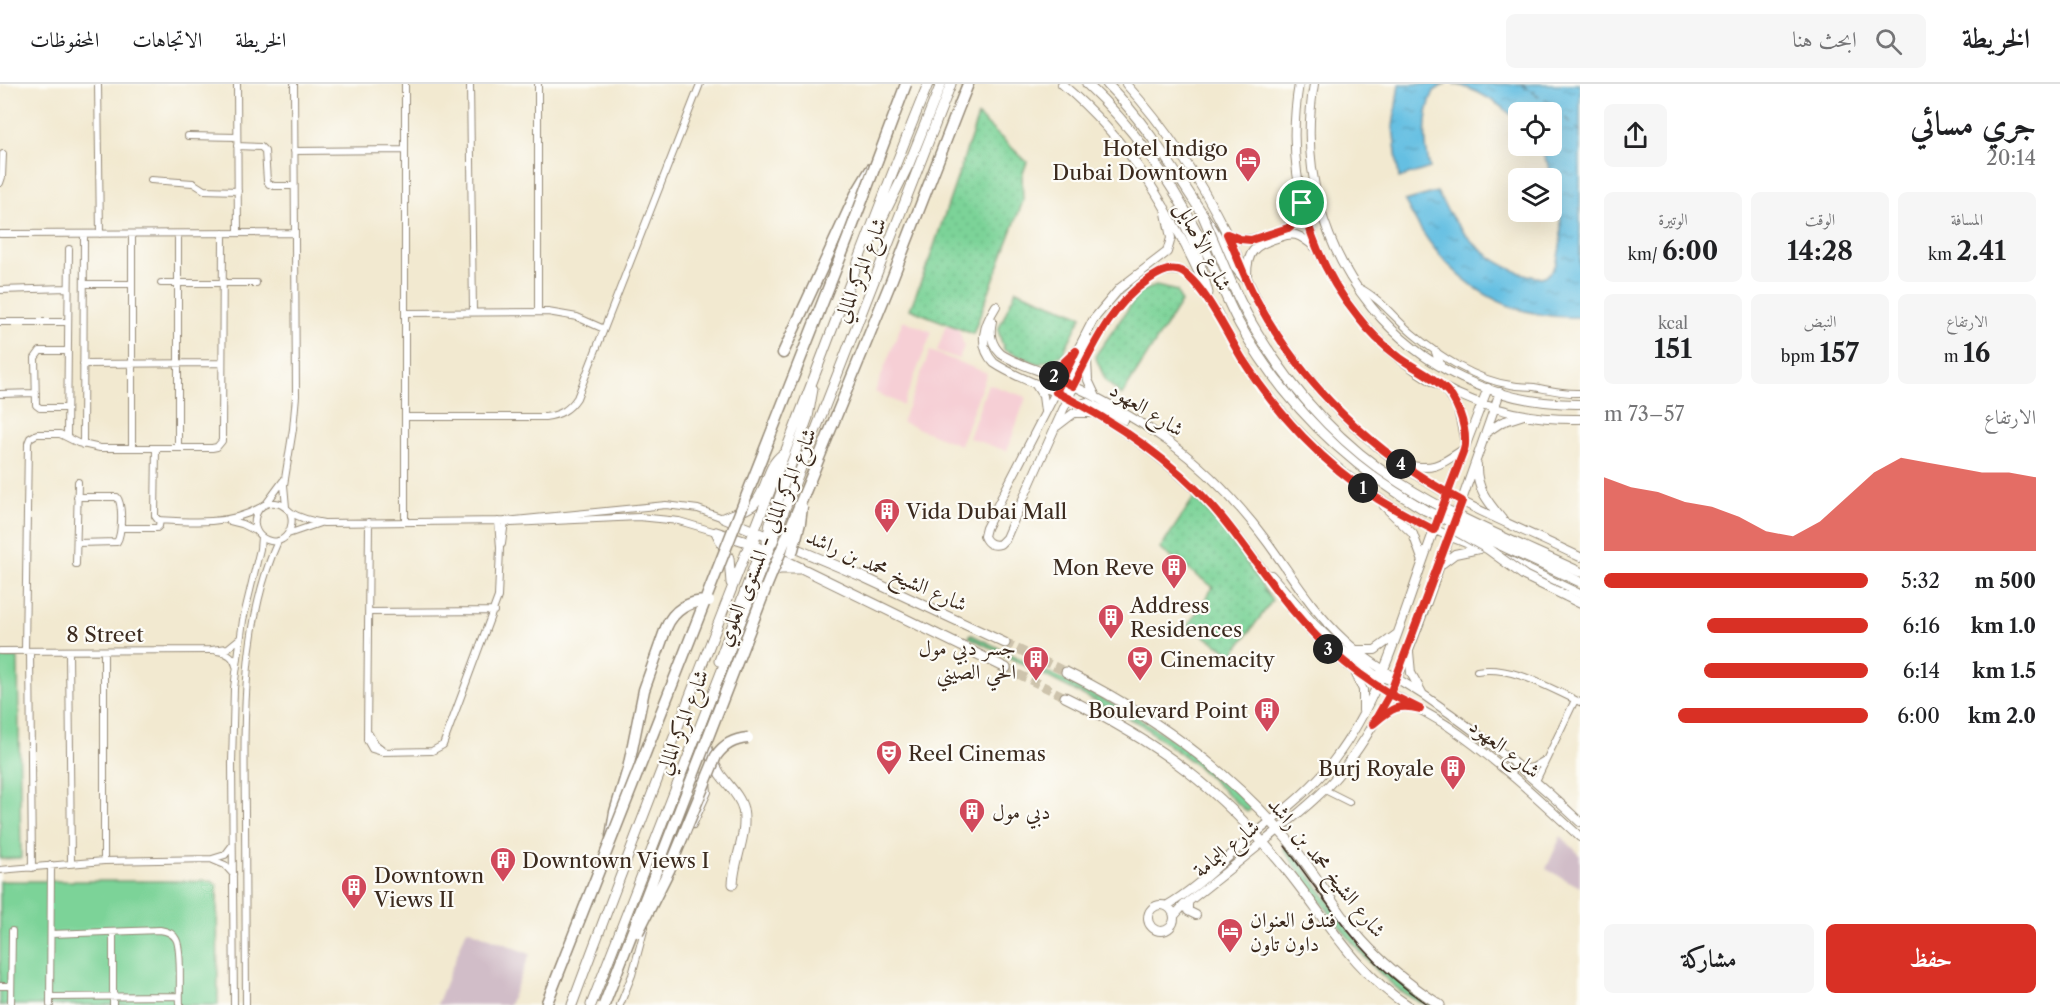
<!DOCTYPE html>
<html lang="ar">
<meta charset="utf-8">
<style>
:root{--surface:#fff;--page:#f6f6f6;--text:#202124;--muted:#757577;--line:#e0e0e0;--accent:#d93025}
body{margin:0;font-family:"Libre Caslon Text",Amiri,serif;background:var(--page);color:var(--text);direction:rtl;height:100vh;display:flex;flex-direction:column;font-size:22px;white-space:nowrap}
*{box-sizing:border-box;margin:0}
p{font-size:20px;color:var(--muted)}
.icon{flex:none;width:33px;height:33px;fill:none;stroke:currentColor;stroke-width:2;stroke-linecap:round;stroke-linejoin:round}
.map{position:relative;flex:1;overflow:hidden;direction:ltr}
.drawer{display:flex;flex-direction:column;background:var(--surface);width:480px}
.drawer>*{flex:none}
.controls{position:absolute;left:1508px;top:18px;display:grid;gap:12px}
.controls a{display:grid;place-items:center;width:54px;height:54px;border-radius:9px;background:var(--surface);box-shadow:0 6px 24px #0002;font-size:30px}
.pin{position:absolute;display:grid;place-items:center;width:51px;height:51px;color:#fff;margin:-26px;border:3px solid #fff;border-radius:50%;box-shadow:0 2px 6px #0007}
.km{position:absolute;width:30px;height:30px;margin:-15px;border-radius:50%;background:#222;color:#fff;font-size:16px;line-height:30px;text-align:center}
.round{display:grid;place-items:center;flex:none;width:63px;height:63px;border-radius:9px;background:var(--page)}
.summary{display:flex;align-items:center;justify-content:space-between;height:102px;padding:0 24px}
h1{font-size:33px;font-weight:800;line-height:45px}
.figures{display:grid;grid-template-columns:repeat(3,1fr);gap:9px;height:102px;padding:6px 24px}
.figures div{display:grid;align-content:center;border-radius:9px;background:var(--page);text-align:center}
.figures b{font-size:26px;font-weight:800}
.figures small{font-size:16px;font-weight:400}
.figures p{font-size:16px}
.chart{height:168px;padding:12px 24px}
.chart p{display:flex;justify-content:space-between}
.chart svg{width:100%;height:108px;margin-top:6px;fill:var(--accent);opacity:.7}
.button{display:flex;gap:12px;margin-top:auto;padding:12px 24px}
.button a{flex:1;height:69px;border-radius:9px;background:var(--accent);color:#fff;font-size:24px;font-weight:800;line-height:69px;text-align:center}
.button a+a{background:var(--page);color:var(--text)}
ul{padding:0 24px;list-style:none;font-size:20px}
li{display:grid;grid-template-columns:96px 72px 1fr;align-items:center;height:45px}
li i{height:15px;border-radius:8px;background:var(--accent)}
header{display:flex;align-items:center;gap:36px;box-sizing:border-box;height:84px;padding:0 30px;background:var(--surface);border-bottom:2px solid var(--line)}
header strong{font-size:28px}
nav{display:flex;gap:33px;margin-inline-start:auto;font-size:21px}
.search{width:420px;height:54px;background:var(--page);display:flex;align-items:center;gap:15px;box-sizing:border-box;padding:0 21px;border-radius:9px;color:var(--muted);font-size:22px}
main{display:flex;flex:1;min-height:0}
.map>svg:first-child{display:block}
.built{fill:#f6cfd5}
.industrial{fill:#d1bdc8}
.grass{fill:url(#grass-dots);stroke:#5b7e5b;stroke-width:1.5}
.garden{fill:#7bd398;stroke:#5b7e5b;stroke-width:1.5}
.water{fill:url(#water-ripples);stroke:#507480;stroke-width:1.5}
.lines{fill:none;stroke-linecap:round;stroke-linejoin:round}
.ferry{stroke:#4a5e63;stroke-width:1.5;stroke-dasharray:8 6;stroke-linecap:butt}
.primary-tunnel{stroke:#cdc3ac;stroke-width:9;stroke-dasharray:9 4.5;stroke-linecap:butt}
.street-casing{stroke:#968a77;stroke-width:8}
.secondary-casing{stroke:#968a77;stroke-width:10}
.primary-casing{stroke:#968a77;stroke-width:11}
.highway-casing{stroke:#968a77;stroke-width:13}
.street{stroke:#fff;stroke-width:6}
.secondary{stroke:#fff;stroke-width:8}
.primary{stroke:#fff;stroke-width:9}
.highway{stroke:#fff;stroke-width:10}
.tram{stroke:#3b2a1e;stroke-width:1.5}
.primary-bridge-casing{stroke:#968a77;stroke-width:11;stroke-linecap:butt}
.highway-bridge-casing{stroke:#968a77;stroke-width:13;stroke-linecap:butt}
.primary-bridge{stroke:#fff;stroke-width:9}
.highway-bridge{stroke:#fff;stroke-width:10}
.route-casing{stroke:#fff;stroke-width:12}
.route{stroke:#d93025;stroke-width:8}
.labels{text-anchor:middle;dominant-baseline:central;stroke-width:4.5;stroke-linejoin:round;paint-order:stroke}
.poi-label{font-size:21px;fill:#3b2a1e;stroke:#fdfcf7;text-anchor:start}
.street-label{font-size:21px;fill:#3b2a1e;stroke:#fdfcf7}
</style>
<header>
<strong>الخريطة</strong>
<div class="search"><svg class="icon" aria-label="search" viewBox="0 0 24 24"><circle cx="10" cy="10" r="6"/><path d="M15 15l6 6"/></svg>ابحث هنا</div>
<nav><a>الخريطة</a><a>الاتجاهات</a><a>المحفوظات</a></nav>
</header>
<main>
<section class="drawer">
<div class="summary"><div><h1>جري مسائي</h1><p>20:14</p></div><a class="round"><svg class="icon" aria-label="share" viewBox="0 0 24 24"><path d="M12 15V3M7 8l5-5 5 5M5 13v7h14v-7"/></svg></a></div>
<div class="figures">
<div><p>المسافة</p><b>2.41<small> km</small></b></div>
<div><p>الوقت</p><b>14:28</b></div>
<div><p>الوتيرة</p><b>6:00<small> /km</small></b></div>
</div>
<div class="figures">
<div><p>الارتفاع</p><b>16<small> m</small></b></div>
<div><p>النبض</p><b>157<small> bpm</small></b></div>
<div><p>kcal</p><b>151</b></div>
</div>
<div class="chart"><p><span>الارتفاع</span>57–73 m</p>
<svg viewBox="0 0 160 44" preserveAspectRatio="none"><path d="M0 44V14L10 18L20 20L30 24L40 26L50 30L60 36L70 38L80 32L90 22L100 12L110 6L120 8L130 10L140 12L150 12L160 14V44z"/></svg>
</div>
<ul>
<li><b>500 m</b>5:32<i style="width:100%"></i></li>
<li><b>1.0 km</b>6:16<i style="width:61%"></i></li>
<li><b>1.5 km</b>6:14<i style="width:62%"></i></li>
<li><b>2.0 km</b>6:00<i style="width:72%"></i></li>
</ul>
<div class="button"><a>حفظ</a><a>مشاركة</a></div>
</section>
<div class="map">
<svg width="1580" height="921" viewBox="0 0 1580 921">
<defs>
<pattern id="grass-dots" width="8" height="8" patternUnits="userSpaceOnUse" patternTransform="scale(1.5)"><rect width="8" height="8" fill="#7bd398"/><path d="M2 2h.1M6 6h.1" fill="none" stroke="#6bb583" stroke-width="1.8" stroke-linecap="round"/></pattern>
<pattern id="water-ripples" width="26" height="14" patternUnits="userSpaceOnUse" patternTransform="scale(1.5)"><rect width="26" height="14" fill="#65bfe2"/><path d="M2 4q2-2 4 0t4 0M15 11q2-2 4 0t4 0" fill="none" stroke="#549bb7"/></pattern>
</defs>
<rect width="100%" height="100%" fill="#fdfcf7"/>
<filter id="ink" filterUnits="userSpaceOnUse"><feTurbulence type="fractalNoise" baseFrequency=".0167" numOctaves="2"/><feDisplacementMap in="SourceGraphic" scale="12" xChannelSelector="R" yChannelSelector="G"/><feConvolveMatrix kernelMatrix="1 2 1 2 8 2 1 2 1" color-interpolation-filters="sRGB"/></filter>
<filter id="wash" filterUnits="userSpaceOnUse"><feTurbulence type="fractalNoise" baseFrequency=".008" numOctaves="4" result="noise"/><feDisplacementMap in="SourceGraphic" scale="24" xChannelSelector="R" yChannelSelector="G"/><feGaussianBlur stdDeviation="1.35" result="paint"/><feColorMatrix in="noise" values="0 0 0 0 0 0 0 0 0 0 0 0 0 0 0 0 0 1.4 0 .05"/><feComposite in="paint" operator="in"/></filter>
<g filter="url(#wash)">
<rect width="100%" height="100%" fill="#f2e9d0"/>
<path class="built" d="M903 236 932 248 903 321 875 308Z
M946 241 959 246 964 262 959 275 937 267Z
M930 267 987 289 960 361 902 338Z
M988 300 1026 313 1007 367 969 354Z"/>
<path class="industrial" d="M1561 752 1580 771V803L1546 785Z
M467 845 530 870 509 921H437Z"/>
<path class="grass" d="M978 32 1027 78 1022 92 1023 117 973 250 910 225 930 174Z
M1156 202 1177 207 1181 218 1122 311 1106 297 1095 272 1140 208Z
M1016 206 1082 232 1062 271 1039 280 1004 266 998 246Z
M1195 412 1238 466 1272 517 1233 570 1188 542 1213 503 1160 465Z
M970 550 1133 630 1184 664 1233 705 1252 724 1247 728 1197 682 1140 640 969 553Z
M1288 761 1346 841 1434 921C1386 921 1312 803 1283 765Z"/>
<path class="garden" d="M0 574H18L21 774 0 775Z
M0 797H212L217 801 218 921H0Z"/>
<path class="water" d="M1399 0H1445L1434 7C1423 31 1424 59 1430 84L1399 94 1393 43Z
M1454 0H1580V233C1497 236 1440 189 1405 117L1437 108C1455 143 1482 175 1521 189 1529 191 1538 196 1547 191 1557 185 1558 173 1560 163 1564 128 1557 91 1538 62H1551V28H1518V37C1499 19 1479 6 1454 0Z"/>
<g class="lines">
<path class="ferry" d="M1521 0 1552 21 1580 48"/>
</g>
</g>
<g filter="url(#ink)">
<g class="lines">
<path class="primary-tunnel" d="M1005 559 1066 588
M1006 584 1065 613"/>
<g class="street-casing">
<path id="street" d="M98 0 100 150
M237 0 238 149
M405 0V438
M470 0 473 228
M538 0V228
M188 52 237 53
M237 62 261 63 265 67 267 97 269 100 274 102H294
M294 67 405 66
M151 96 193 99 204 106 238 107
M0 99 2 93 3 70
M0 150 295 149
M132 150V364
M178 150V364
M161 199H256
M84 200H132
M1360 204C1381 215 1395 235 1413 250 1439 272 1476 296 1511 301 1519 303 1526 302 1534 303 1550 306 1564 310 1580 309
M0 206 68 204
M405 229 548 228 577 233 604 245
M0 238H68
M83 280 222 279
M0 310 36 309
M67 324H40L36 321 35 274 40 267H68
M405 333H545C560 331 569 326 577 314L700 0
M67 352 69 165
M83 361 84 150
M156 364 155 432 158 436C191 438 230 441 259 424
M266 420 283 397
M286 423 284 401 293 345 296 312 294 0
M290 428C296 443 285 463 267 456 246 448 254 415 276 419 284 420 286 425 292 429 301 435 313 437 324 439L505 437 511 439 639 433 679 437 716 448
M230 437 242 440 256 447
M505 437 666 421 698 425 723 434
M369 438 367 656 372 665 382 668 432 667 443 661 498 513 500 464 498 437
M121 444H157L159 442 160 436
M288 450 320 439
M77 459 117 458C122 450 123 420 117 413H77
M502 460 505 437
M76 480 78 398
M369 528 494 527
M0 567 211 566 228 564 239 555
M25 567 28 359 30 354 37 350H60L78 359 100 364H212L217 363 222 357 223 149
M30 567 32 784
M69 567 71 779
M104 567V777
M217 567C227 568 234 573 236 582
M1477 587C1512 581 1549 604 1580 618
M369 650 374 659 383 666
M1521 685 1533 683 1543 677
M1536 697 1575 616
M680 703C687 692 697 685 707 698L708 708 693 741
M1325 706 1349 718
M213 776 225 781 233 790
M0 786 104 777 212 775 225 771 231 763
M113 848V921
M51 850 160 846C167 847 173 849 176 855 182 865 179 907 180 921
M0 902H11
M50 913 179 912
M11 921 12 847
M50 921 51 781
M234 921 232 679 234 604 243 536 260 465 261 453
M246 921C246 857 245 794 245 730 244 641 241 539 278 457
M620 921 632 891 645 843"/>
</g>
<g class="secondary-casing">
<path id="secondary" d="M1062 0C1129 57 1165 117 1202 196
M1126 0C1167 45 1200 96 1227 150 1242 179 1251 209 1268 236 1306 299 1359 355 1421 394 1471 426 1527 447 1580 473
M1299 0C1269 176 1398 339 1580 335
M1314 0C1285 166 1408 322 1580 320
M1165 124 1171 154 1167 168 1120 204 1093 236 986 444 984 452C987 460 993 462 1000 460L1006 454C1026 408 1047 361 1068 315 1082 285 1095 253 1116 226 1128 209 1155 181 1179 187 1197 191 1207 217 1218 231
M1227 150 1240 155H1251L1278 148 1294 140 1301 123
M1247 191C1247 167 1255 161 1277 154 1283 152 1289 149 1296 151 1303 153 1310 159 1316 164
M996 222C984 241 977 261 994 279 1016 294 1044 302 1068 314 1114 338 1155 367 1193 403 1249 455 1282 526 1340 575 1373 603 1412 619 1448 642 1496 675 1538 714 1580 753
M1216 226C1268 337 1364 424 1480 464
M992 237C989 250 991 260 1001 270 1018 281 1040 286 1059 295 1097 312 1135 334 1169 358 1207 386 1240 421 1268 459 1292 492 1312 526 1343 555 1367 578 1397 594 1425 612 1481 650 1532 692 1580 738
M1436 268 1441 283
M1087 277 1088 296 1096 313
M1044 288 1060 282 1071 272
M1036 301 1043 312 1045 327
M1067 304 1069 295 1088 255
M1445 305 1458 324 1465 359
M1085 324 1084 319 1087 318 1124 336
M1057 342 1074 329H1091
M1487 348 1502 338 1524 331
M1405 380C1433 388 1442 380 1464 365
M1477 381C1476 404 1488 418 1502 435
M1384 422 1413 450 1422 475
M1455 436 1500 308
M1506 475 1580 510
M1439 482 1455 470 1479 465
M1271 491 1314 540 1336 561 1374 590 1387 595
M1356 566H1375L1397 550
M1409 568 1411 589 1422 609
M1356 590 1363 606V627
M1378 635 1396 623H1412
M1188 818V827L1196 831
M1148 834a13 13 0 1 1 26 0a13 13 0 1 1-26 0Z
M1166 822C1194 806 1219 781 1244 759 1275 733 1309 709 1334 676 1379 617 1399 544 1424 474 1444 417 1466 360 1488 304
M1174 832 1184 821C1215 797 1246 772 1277 747 1300 728 1324 709 1343 685 1396 620 1424 527 1451 449"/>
</g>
<g class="primary-casing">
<path id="primary" d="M1087 0C1133 43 1169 94 1198 150 1213 180 1224 212 1240 241 1284 319 1348 381 1425 426
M1107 0C1150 43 1178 94 1212 144 1224 162 1231 183 1248 197
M1179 127 1196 165 1208 209
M870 159 909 80 941 0
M723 434 861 492 1005 559
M723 434C733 430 746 427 754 420 768 407 765 383 783 370
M716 448 750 459 1006 584
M716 448 729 474 731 499
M767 458 770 439 808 333 813 305
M770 491 779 485H799
M1566 512 1580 519
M719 577 756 477 755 456
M1066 588C1149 629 1226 684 1287 755 1312 784 1330 817 1354 847 1378 877 1408 900 1440 921
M1065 613C1161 660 1221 705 1289 789 1326 835 1355 888 1407 921
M704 655C708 667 713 679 720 690 728 701 740 712 743 725 748 752 734 774 733 800
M572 921C638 742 708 566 777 389 828 259 875 129 928 0
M591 921 951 0"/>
</g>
<g class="highway-casing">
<path id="highway" d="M960 20 968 0
M783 269 856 110 871 85
M611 752 615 728 628 685 644 606 666 544"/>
</g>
<use href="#street" class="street"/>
<use href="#secondary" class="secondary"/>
<use href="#primary" class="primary"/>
<use href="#highway" class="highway"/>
<path class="tram" d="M1285 762C1330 823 1364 878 1428 921"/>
<g class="primary-bridge-casing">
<path id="primary-bridge" d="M1203 132C1220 171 1235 212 1257 248 1293 308 1341 361 1400 399 1456 435 1520 460 1580 488
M1425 426 1580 498
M1449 443 1488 465 1525 492 1566 512"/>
</g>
<g class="highway-bridge-casing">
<path id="highway-bridge" d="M792 469 800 439 802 423
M666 544C673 526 690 516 709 517
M638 848 669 786 716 672C724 660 734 655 748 654
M546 921 848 154 906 0
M604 921 767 501 892 195 960 20"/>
</g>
<use href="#primary-bridge" class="primary-bridge"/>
<use href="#highway-bridge" class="highway-bridge"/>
</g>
</g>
<g class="lines" filter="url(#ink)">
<g class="route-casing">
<path id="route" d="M1302 119C1313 161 1330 199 1358 233 1370 249 1384 262 1400 274 1414 284 1430 291 1442 302 1457 314 1466 341 1465 360 1465 367 1460 375 1458 382 1450 403 1442 424 1434 446 1415 436 1396 426 1378 415 1324 381 1277 330 1243 276 1230 256 1200 191 1177 186 1166 184 1157 190 1148 196 1111 221 1093 263 1073 302L1044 288 1060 282 1076 267 1056 308C1114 337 1169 374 1213 423 1237 450 1257 481 1279 509 1310 550 1346 584 1390 610L1373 640C1391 625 1397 619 1420 625L1390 610 1462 417C1374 370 1301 301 1255 213 1244 193 1237 171 1227 150L1240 155 1251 156 1288 144 1297 137 1302 119"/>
</g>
<use href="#route" class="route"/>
</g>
<defs>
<g id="hotel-pin" transform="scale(1.35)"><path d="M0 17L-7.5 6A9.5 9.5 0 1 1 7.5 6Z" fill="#d1495b" stroke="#fdfcf7"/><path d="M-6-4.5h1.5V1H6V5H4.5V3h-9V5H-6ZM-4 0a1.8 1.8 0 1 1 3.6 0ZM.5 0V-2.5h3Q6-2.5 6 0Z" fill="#fff"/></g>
<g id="building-pin" transform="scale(1.35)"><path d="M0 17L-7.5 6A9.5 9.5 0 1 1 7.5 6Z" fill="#d1495b" stroke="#fdfcf7"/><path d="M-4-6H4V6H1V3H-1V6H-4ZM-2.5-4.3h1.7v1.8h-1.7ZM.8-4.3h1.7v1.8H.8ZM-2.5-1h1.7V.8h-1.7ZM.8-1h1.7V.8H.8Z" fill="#fff"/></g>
<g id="theatre-pin" transform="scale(1.35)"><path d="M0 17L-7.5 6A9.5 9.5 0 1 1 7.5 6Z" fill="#d1495b" stroke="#fdfcf7"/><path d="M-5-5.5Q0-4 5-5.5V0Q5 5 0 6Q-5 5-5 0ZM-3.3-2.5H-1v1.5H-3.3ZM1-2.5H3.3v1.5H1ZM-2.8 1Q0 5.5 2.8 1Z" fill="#fff"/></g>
</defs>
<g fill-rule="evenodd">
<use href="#hotel-pin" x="1248" y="76"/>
<use href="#building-pin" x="887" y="427"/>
<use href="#building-pin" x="1174" y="483"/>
<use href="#building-pin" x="1111" y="533"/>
<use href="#building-pin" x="1036" y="575"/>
<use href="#theatre-pin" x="1140" y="575"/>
<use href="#building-pin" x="1267" y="626"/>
<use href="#theatre-pin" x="889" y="669"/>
<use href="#building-pin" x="1453" y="684"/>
<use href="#building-pin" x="972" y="727"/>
<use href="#building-pin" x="503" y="776"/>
<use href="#building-pin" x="354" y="803"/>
<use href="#hotel-pin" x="1230" y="847"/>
</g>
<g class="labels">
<g class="poi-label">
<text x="1228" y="64" text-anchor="end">Hotel Indigo<tspan x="1228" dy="24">Dubai Downtown</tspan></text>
<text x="906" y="427">Vida Dubai Mall</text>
<text x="1154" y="483" text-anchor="end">Mon Reve</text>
<text x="1130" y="521">Address<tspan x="1130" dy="24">Residences</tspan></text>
<text x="1016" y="563" text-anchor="end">جسر دبي مول<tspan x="1016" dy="24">الحي الصيني</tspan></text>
<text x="1160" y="575">Cinemacity</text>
<text x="1248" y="626" text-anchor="end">Boulevard Point</text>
<text x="908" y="669">Reel Cinemas</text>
<text x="1434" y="684" text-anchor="end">Burj Royale</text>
<text x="992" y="727">دبي مول</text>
<text x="522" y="776">Downtown Views I</text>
<text x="374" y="791">Downtown<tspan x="374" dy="24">Views II</tspan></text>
<text x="1250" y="835">فندق العنوان<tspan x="1250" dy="24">داون تاون</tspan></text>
</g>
<g class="street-label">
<text transform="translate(1204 162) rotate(63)">شارع الأصايل</text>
<text transform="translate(860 186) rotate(-69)">شارع المركز المالي</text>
<text transform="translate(1147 325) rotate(32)">شارع العهود</text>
<text transform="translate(766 453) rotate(-68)">شارع المركز المالي - المستوى العلوي</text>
<text transform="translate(887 486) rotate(24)">شارع الشيخ محمد بن راشد</text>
<text x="105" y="550">8 Street</text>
<text transform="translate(682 638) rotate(-69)">شارع المركز المالي</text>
<text transform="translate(1505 664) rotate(38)">شارع العهود</text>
<text transform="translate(1226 764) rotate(-39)">شارع اليمامة</text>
<text transform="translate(1327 783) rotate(51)">شارع الشيخ محمد بن راشد</text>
</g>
</g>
</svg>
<div class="controls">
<a><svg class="icon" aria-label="locate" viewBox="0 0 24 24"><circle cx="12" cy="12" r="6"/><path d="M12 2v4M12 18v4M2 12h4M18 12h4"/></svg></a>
<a><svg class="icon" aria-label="layers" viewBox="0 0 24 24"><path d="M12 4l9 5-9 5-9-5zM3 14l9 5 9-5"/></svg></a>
</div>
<div class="pin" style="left:1302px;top:119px;background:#1e9e55"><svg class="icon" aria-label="arrive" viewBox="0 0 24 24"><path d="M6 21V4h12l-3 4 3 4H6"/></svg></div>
<b class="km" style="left:1363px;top:404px">1</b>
<b class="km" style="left:1054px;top:292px">2</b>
<b class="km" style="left:1328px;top:565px">3</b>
<b class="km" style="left:1401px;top:380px">4</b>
</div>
</main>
